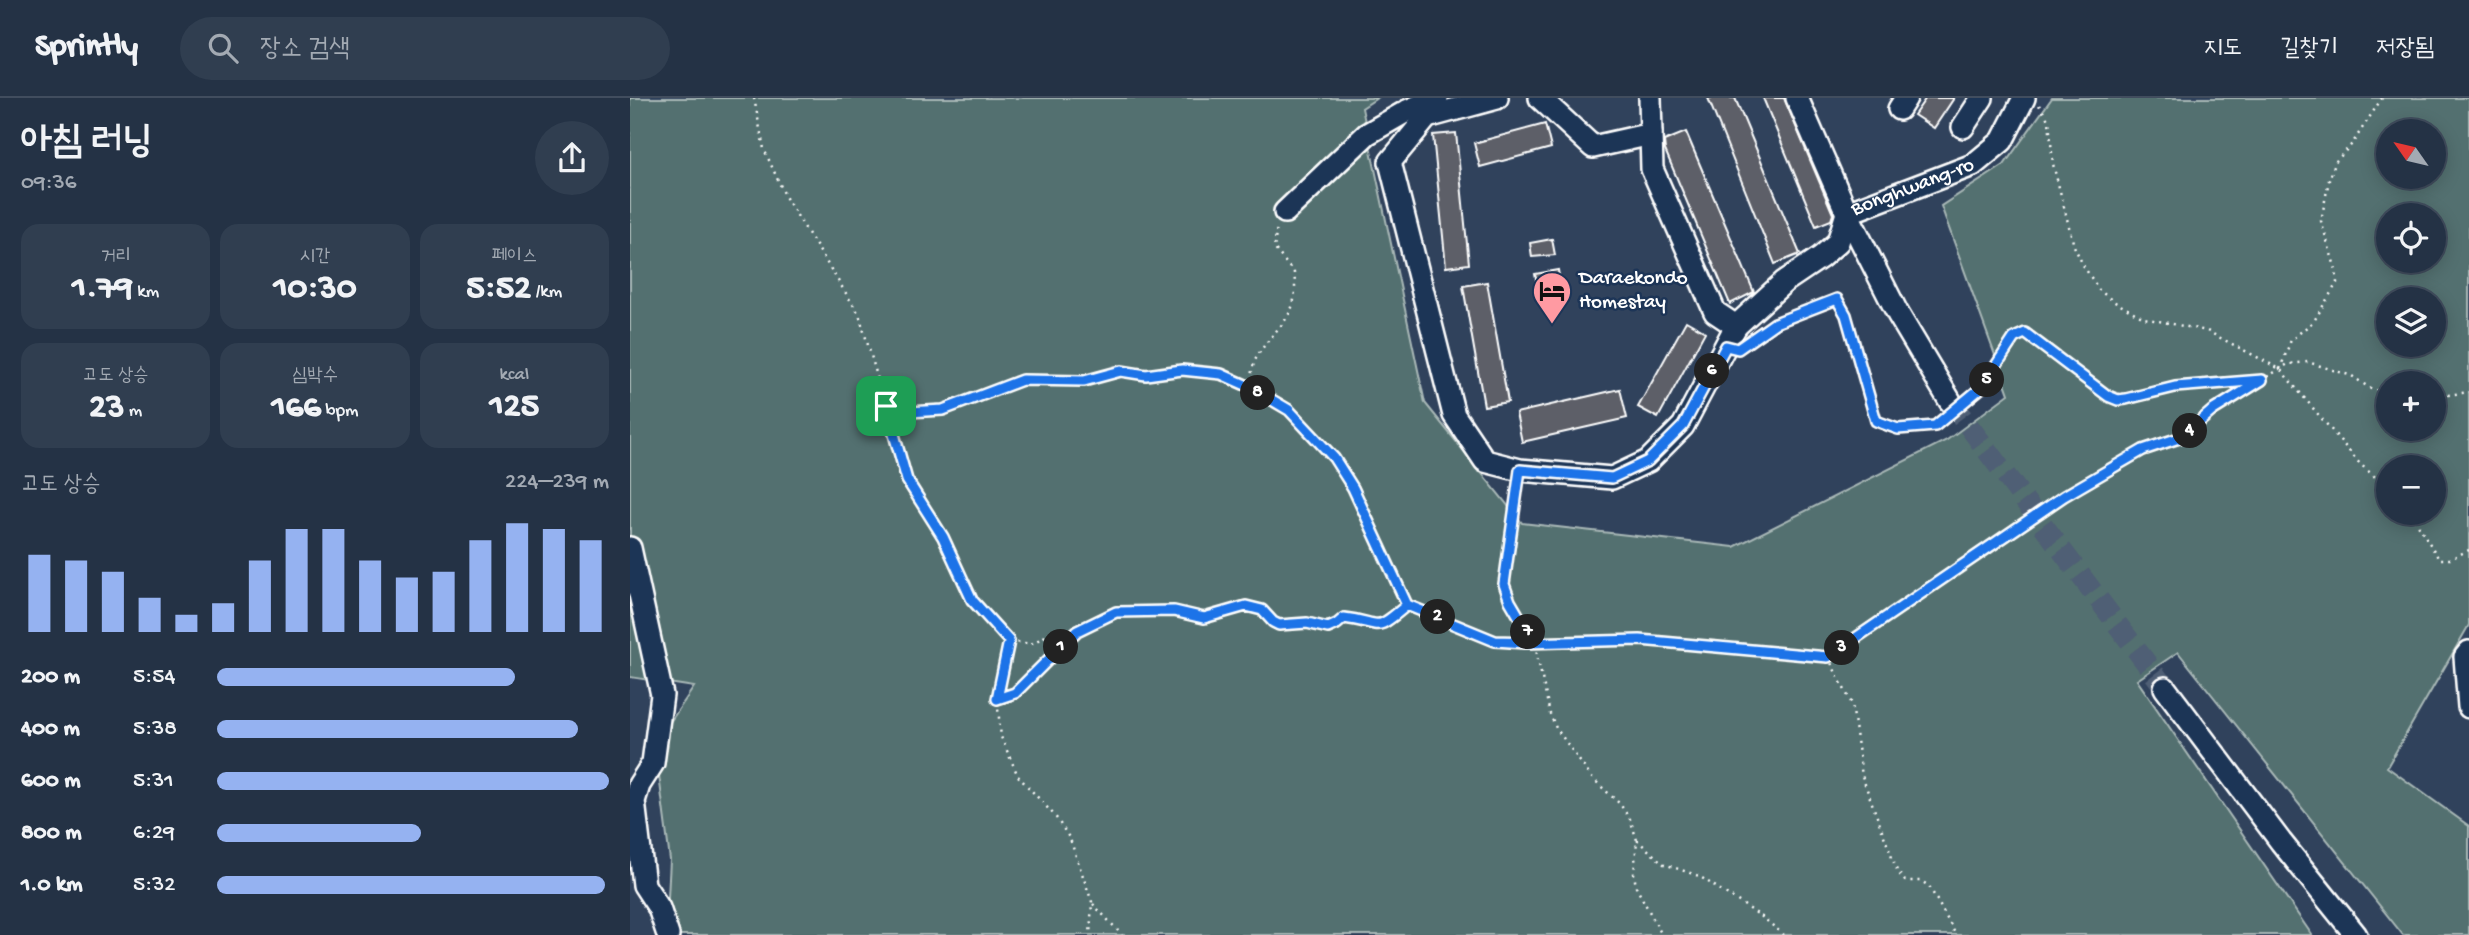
<!DOCTYPE html>
<html lang="ko">
<meta charset="utf-8">
<style>
:root{--surface:#243245;--page:#303e50;--text:#f1f3f6;--muted:#a3aab3;--line:#414d5e;--accent:#95b2f1}
body{margin:0;font-family:"Gochi Hand","Poor Story",sans-serif;background:var(--page);color:var(--text);height:100vh;display:flex;flex-direction:column;font-size:26px;white-space:nowrap}
*{box-sizing:border-box;margin:0}
p{font-size:23px;color:var(--muted)}
.icon{flex:none;width:38px;height:38px;fill:none;stroke:currentColor;stroke-width:2;stroke-linecap:round;stroke-linejoin:round}
.map{position:relative;flex:1;overflow:hidden}
.side{display:flex;flex-direction:column;background:var(--surface);width:630px}
.side>*{flex:none}
.needle{width:46px;rotate:304deg}
.tools{position:absolute;left:1746px;top:21px;display:grid;gap:14px}
.tools a{display:grid;place-items:center;width:70px;height:70px;border-radius:50%;background:var(--surface);box-shadow:0 4px 18px #0003,0 0 0 2px var(--line);font-size:35px}
.pin{position:absolute;display:grid;place-items:center;width:60px;height:60px;color:#fff;margin:-30px;border-radius:14px;box-shadow:0 4px 10px #0006}
.km{position:absolute;width:35px;height:35px;margin:-18px;border-radius:50%;background:#222;color:#fff;font-size:19px;line-height:35px;text-align:center}
.round{display:grid;place-items:center;flex:none;width:74px;height:74px;border-radius:37px;background:var(--page)}
.summary{display:flex;align-items:center;justify-content:space-between;height:119px;padding:0 21px}
h1{font-size:38px;font-weight:800;line-height:52px}
.figures{display:grid;grid-template-columns:repeat(3,1fr);gap:10px;height:119px;padding:7px 21px}
.figures div{display:grid;align-content:center;border-radius:18px;background:var(--page);text-align:center}
.figures b{font-size:35px;font-weight:800}
.figures small{font-size:19px;font-weight:400}
.figures p{font-size:19px}
.chart{height:196px;padding:14px 21px}
.chart p{display:flex;justify-content:space-between}
.chart svg{width:100%;height:126px;margin-top:7px;stroke:var(--accent);stroke-width:6}
ul{padding:0 21px;list-style:none;font-size:23px}
li{display:grid;grid-template-columns:112px 84px 1fr;align-items:center;height:52px}
li i{height:18px;border-radius:9px;background:var(--accent)}
header{display:flex;align-items:center;gap:42px;box-sizing:border-box;height:98px;padding:0 35px;background:var(--surface);border-bottom:2px solid var(--line)}
header strong{font-size:33px}
nav{display:flex;gap:38px;margin-inline-start:auto;font-size:24px}
.search{width:490px;height:63px;background:var(--page);display:flex;align-items:center;gap:18px;box-sizing:border-box;padding:0 24px;border-radius:38px;color:var(--muted);font-size:26px}
main{display:flex;flex:1;min-height:0}
.map>svg:first-child{display:block}
.green{fill:#53706f;stroke:#a9b8b7;stroke-width:2;fill-rule:evenodd}
.building{fill:#5d5f67;stroke:#fff;stroke-width:2}
.lines{fill:none;stroke-linecap:round;stroke-linejoin:round}
.minor-tunnel{stroke:#4f5e74;stroke-width:21;stroke-dasharray:21 10;stroke-linecap:butt}
.minor-casing{stroke:#fff;stroke-width:26}
.path{stroke:#fff;stroke-width:2.5;stroke-dasharray:2 5;stroke-linecap:butt}
.minor{stroke:#1d3557;stroke-width:21}
.route-casing{stroke:#fff;stroke-width:14}
.route{stroke:#1a73e8;stroke-width:9}
.labels{text-anchor:middle;dominant-baseline:central;stroke-width:5;stroke-linejoin:round;paint-order:stroke}
.street-label{font-size:21px;fill:#fff;stroke:#1d3557}
.poi-label{font-size:21px;fill:#fff;stroke:#1d3557;text-anchor:start}
</style>
<header>
<strong>Sprintly</strong>
<div class="search"><svg class="icon" aria-label="search" viewBox="0 0 24 24"><circle cx="10" cy="10" r="6"/><path d="M15 15l6 6"/></svg>장소 검색</div>
<nav><a>지도</a><a>길찾기</a><a>저장됨</a></nav>
</header>
<main>
<section class="side">
<div class="summary"><div><h1>아침 러닝</h1><p>09:36</p></div><a class="round"><svg class="icon" aria-label="share" viewBox="0 0 24 24"><path d="M12 15V3M7 8l5-5 5 5M5 13v7h14v-7"/></svg></a></div>
<div class="figures">
<div><p>거리</p><b>1.79<small> km</small></b></div>
<div><p>시간</p><b>10:30</b></div>
<div><p>페이스</p><b>5:52<small> /km</small></b></div>
</div>
<div class="figures">
<div><p>고도 상승</p><b>23<small> m</small></b></div>
<div><p>심박수</p><b>166<small> bpm</small></b></div>
<div><p>kcal</p><b>125</b></div>
</div>
<div class="chart"><p><span>고도 상승</span>224–239 m</p>
<svg viewBox="0 0 160 44" preserveAspectRatio="none"><path d="M5 44V17M15 44V19M25 44V23M35 44V32M45 44V38M55 44V34M65 44V19M75 44V8M85 44V8M95 44V19M105 44V25M115 44V23M125 44V12M135 44V6M145 44V8M155 44V12"/></svg>
</div>
<ul>
<li><b>200 m</b>5:54<i style="width:76%"></i></li>
<li><b>400 m</b>5:38<i style="width:92%"></i></li>
<li><b>600 m</b>5:31<i style="width:100%"></i></li>
<li><b>800 m</b>6:29<i style="width:52%"></i></li>
<li><b>1.0 km</b>5:32<i style="width:99%"></i></li>
</ul>
</section>
<div class="map">
<svg width="1839" height="837" viewBox="0 0 1839 837">
<rect width="100%" height="100%" fill="#30425c"/>
<filter id="ink" filterUnits="userSpaceOnUse"><feTurbulence type="fractalNoise" baseFrequency=".0143" numOctaves="2"/><feDisplacementMap in="SourceGraphic" scale="14" xChannelSelector="R" yChannelSelector="G"/><feConvolveMatrix kernelMatrix="1 2 1 2 8 2 1 2 1" color-interpolation-filters="sRGB"/></filter>
<g filter="url(#ink)">
<path class="green" d="M0 0H747L732 10 795 305 892 425 1104 449 1317 342 1379 296 1311 108 1374 67 1422 0H1839V527L1757 669 1839 728V837H1773L1548 554 1507 582 1682 837H36L40 762 25 646 64 589 0 579ZM1759 33H1804V79H1759ZM1759 117H1804V163H1759ZM1759 201H1804V247H1759ZM1759 285H1804V331H1759ZM1759 369H1804V415H1759Z"/>
<path class="building" d="M1078 0H1105L1170 156 1145 166Z
M1133 0H1154L1203 116 1201 122 1186 128Z
M1296 0H1324L1304 30 1284 17Z
M915 26 921 50 850 69 844 45Z
M1056 34 1124 194 1100 206 1035 52 1034 43Z
M826 35 839 166 816 169 803 37Z
M922 141 925 157 902 159 900 145Z
M928 172 932 197 910 201 905 176Z
M857 184 878 304 854 308 833 188Z
M1056 223 1075 234 1028 320 1008 309Z
M990 291 997 320 892 344 886 315Z"/>
<g class="lines">
<path class="minor-tunnel" d="M1320 303 1535 590"/>
<g class="minor-casing">
<g id="minor">
<path d="M867 0 797 19 760 64 824 317 855 363 890 372 982 380 1018 363 1053 328 1106 228"/>
<path d="M910 0 963 49 1021 36"/>
<path id="s1" d="M1020 0 1022 71 1085 214 1106 228 1154 184 1191 159 1208 144 1217 115 1343 67 1372 43 1394 0"/>
<path d="M1167 0 1217 115 1268 216 1320 303"/>
<path d="M1269 11 1276 0"/>
<path d="M1333 29 1352 0"/>
<path d="M655 114 737 36 777 13 807 0"/>
<path d="M0 450 32 597 23 665 9 687 4 703 14 787 29 810 38 837"/>
<path d="M1839 554 1835 559 1839 609"/>
<path d="M1535 590 1651 744 1726 837"/>
</g>
</g>
<path class="path" d="M124 0 134 51 156 100 229 216 277 382 313 439 342 502 379 543 401 546 426 532 447 533
M1409 7 1419 23 1423 66 1444 148 1453 167 1469 192 1483 203 1514 220 1577 233 1650 271 1730 366 1759 391
M1117 244 1145 225 1207 201 1216 217 1246 323C1270 331 1296 336 1317 319
M1650 271 1661 242 1684 223 1707 185 1706 172 1691 123 1699 82 1706 63 1722 46 1752 0
M620 289C621 278 622 266 628 257 648 224 670 222 664 175L644 150 647 128
M1804 299 1839 294
M1338 301 1352 289 1384 240 1395 235 1478 298 1488 302 1496 301 1545 289 1629 282
M255 308 279 314 313 311 392 282 454 283 491 273 516 277 552 273 591 276 620 289 659 312 704 360 723 390 777 507 865 543 876 545 1011 542 1198 559 1434 399 1513 352 1552 339 1582 313 1658 266 1678 264 1722 278 1741 291 1759 295
M887 387 875 469 876 495 904 544 920 616 926 630 961 679 990 706 1000 721 1007 742 1004 775 1006 789 1032 837
M1781 415 1809 461H1820L1839 452
M379 543 367 601 371 639 388 678 425 718 440 741 462 804 460 837
M1198 559 1222 606 1232 678 1267 773 1275 783H1291L1299 788 1326 837
M367 601 385 595 447 533 486 514 544 513 574 520 616 508 632 512 643 524 649 527 677 525 698 529 707 526 714 520C752 525 745 535 777 507
M1007 742 1034 766 1069 778 1132 819 1154 837
M463 806 492 837"/>
<use href="#minor" class="minor"/>
</g>
</g>
<g class="lines" filter="url(#ink)">
<g class="route-casing">
<path id="route" d="M256 308 277 382 313 439 342 502 379 543 367 601 385 595 447 533 486 514 544 513 574 520 616 508 632 512 643 524 649 527 677 525 698 530 707 526 714 520C754 525 743 536 777 507L865 543 895 545 1010 542 1198 559 1434 398 1513 352 1552 339 1582 313 1632 282 1545 289 1496 301 1488 302 1478 298 1395 235 1384 240 1352 289 1305 328 1268 331 1246 323 1216 217 1207 201 1145 225 1108 251 1096 248 1053 328 1018 363 982 380 890 372 874 486 880 503 904 544 865 543 777 507 723 390 704 360 659 312 620 289 591 276 552 272 516 277 491 273 454 283 392 282 313 312 279 314 256 308"/>
</g>
<use href="#route" class="route"/>
</g>
<defs>
<g id="hotel-pin" transform="scale(2.0125)"><path d="M0 17L-7.5 6A9.5 9.5 0 1 1 7.5 6Z" fill="#ff9aa2" stroke="#1d3557"/><path d="M-6-4.5h1.5V1H6V5H4.5V3h-9V5H-6ZM-4 0a1.8 1.8 0 1 1 3.6 0ZM.5 0V-2.5h3Q6-2.5 6 0Z" fill="#111"/></g>
</defs>
<g fill-rule="evenodd">
<use href="#hotel-pin" x="922" y="193"/>
</g>
<g class="labels">
<g class="street-label">
<text stroke="none"><textPath href="#s1" startOffset="486">Bonghwang-ro</textPath></text>
</g>
<g class="poi-label">
<text x="949" y="181">Daraekondo<tspan x="949" dy="24">Homestay</tspan></text>
</g>
</g>
</svg>
<div class="tools">
<a><svg class="needle" viewBox="-14 -14 28 28"><path d="M0-13l5 13h-10z" fill="#e53935"/><path d="M0 13l5-13h-10z" fill="#a3aab3"/></svg></a>
<a><svg class="icon" aria-label="locate" viewBox="0 0 24 24"><circle cx="12" cy="12" r="6"/><path d="M12 2v4M12 18v4M2 12h4M18 12h4"/></svg></a>
<a><svg class="icon" aria-label="layers" viewBox="0 0 24 24"><path d="M12 4l9 5-9 5-9-5zM3 14l9 5 9-5"/></svg></a>
<a>+</a>
<a>−</a>
</div>
<div class="pin" style="left:256px;top:308px;background:#1e9e55"><svg class="icon" aria-label="arrive" viewBox="0 0 24 24"><path d="M6 21V4h12l-3 4 3 4H6"/></svg></div>
<b class="km" style="left:431px;top:549px">1</b>
<b class="km" style="left:808px;top:519px">2</b>
<b class="km" style="left:1212px;top:550px">3</b>
<b class="km" style="left:1560px;top:333px">4</b>
<b class="km" style="left:1357px;top:282px">5</b>
<b class="km" style="left:1082px;top:273px">6</b>
<b class="km" style="left:898px;top:534px">7</b>
<b class="km" style="left:628px;top:295px">8</b>
</div>
</main>
